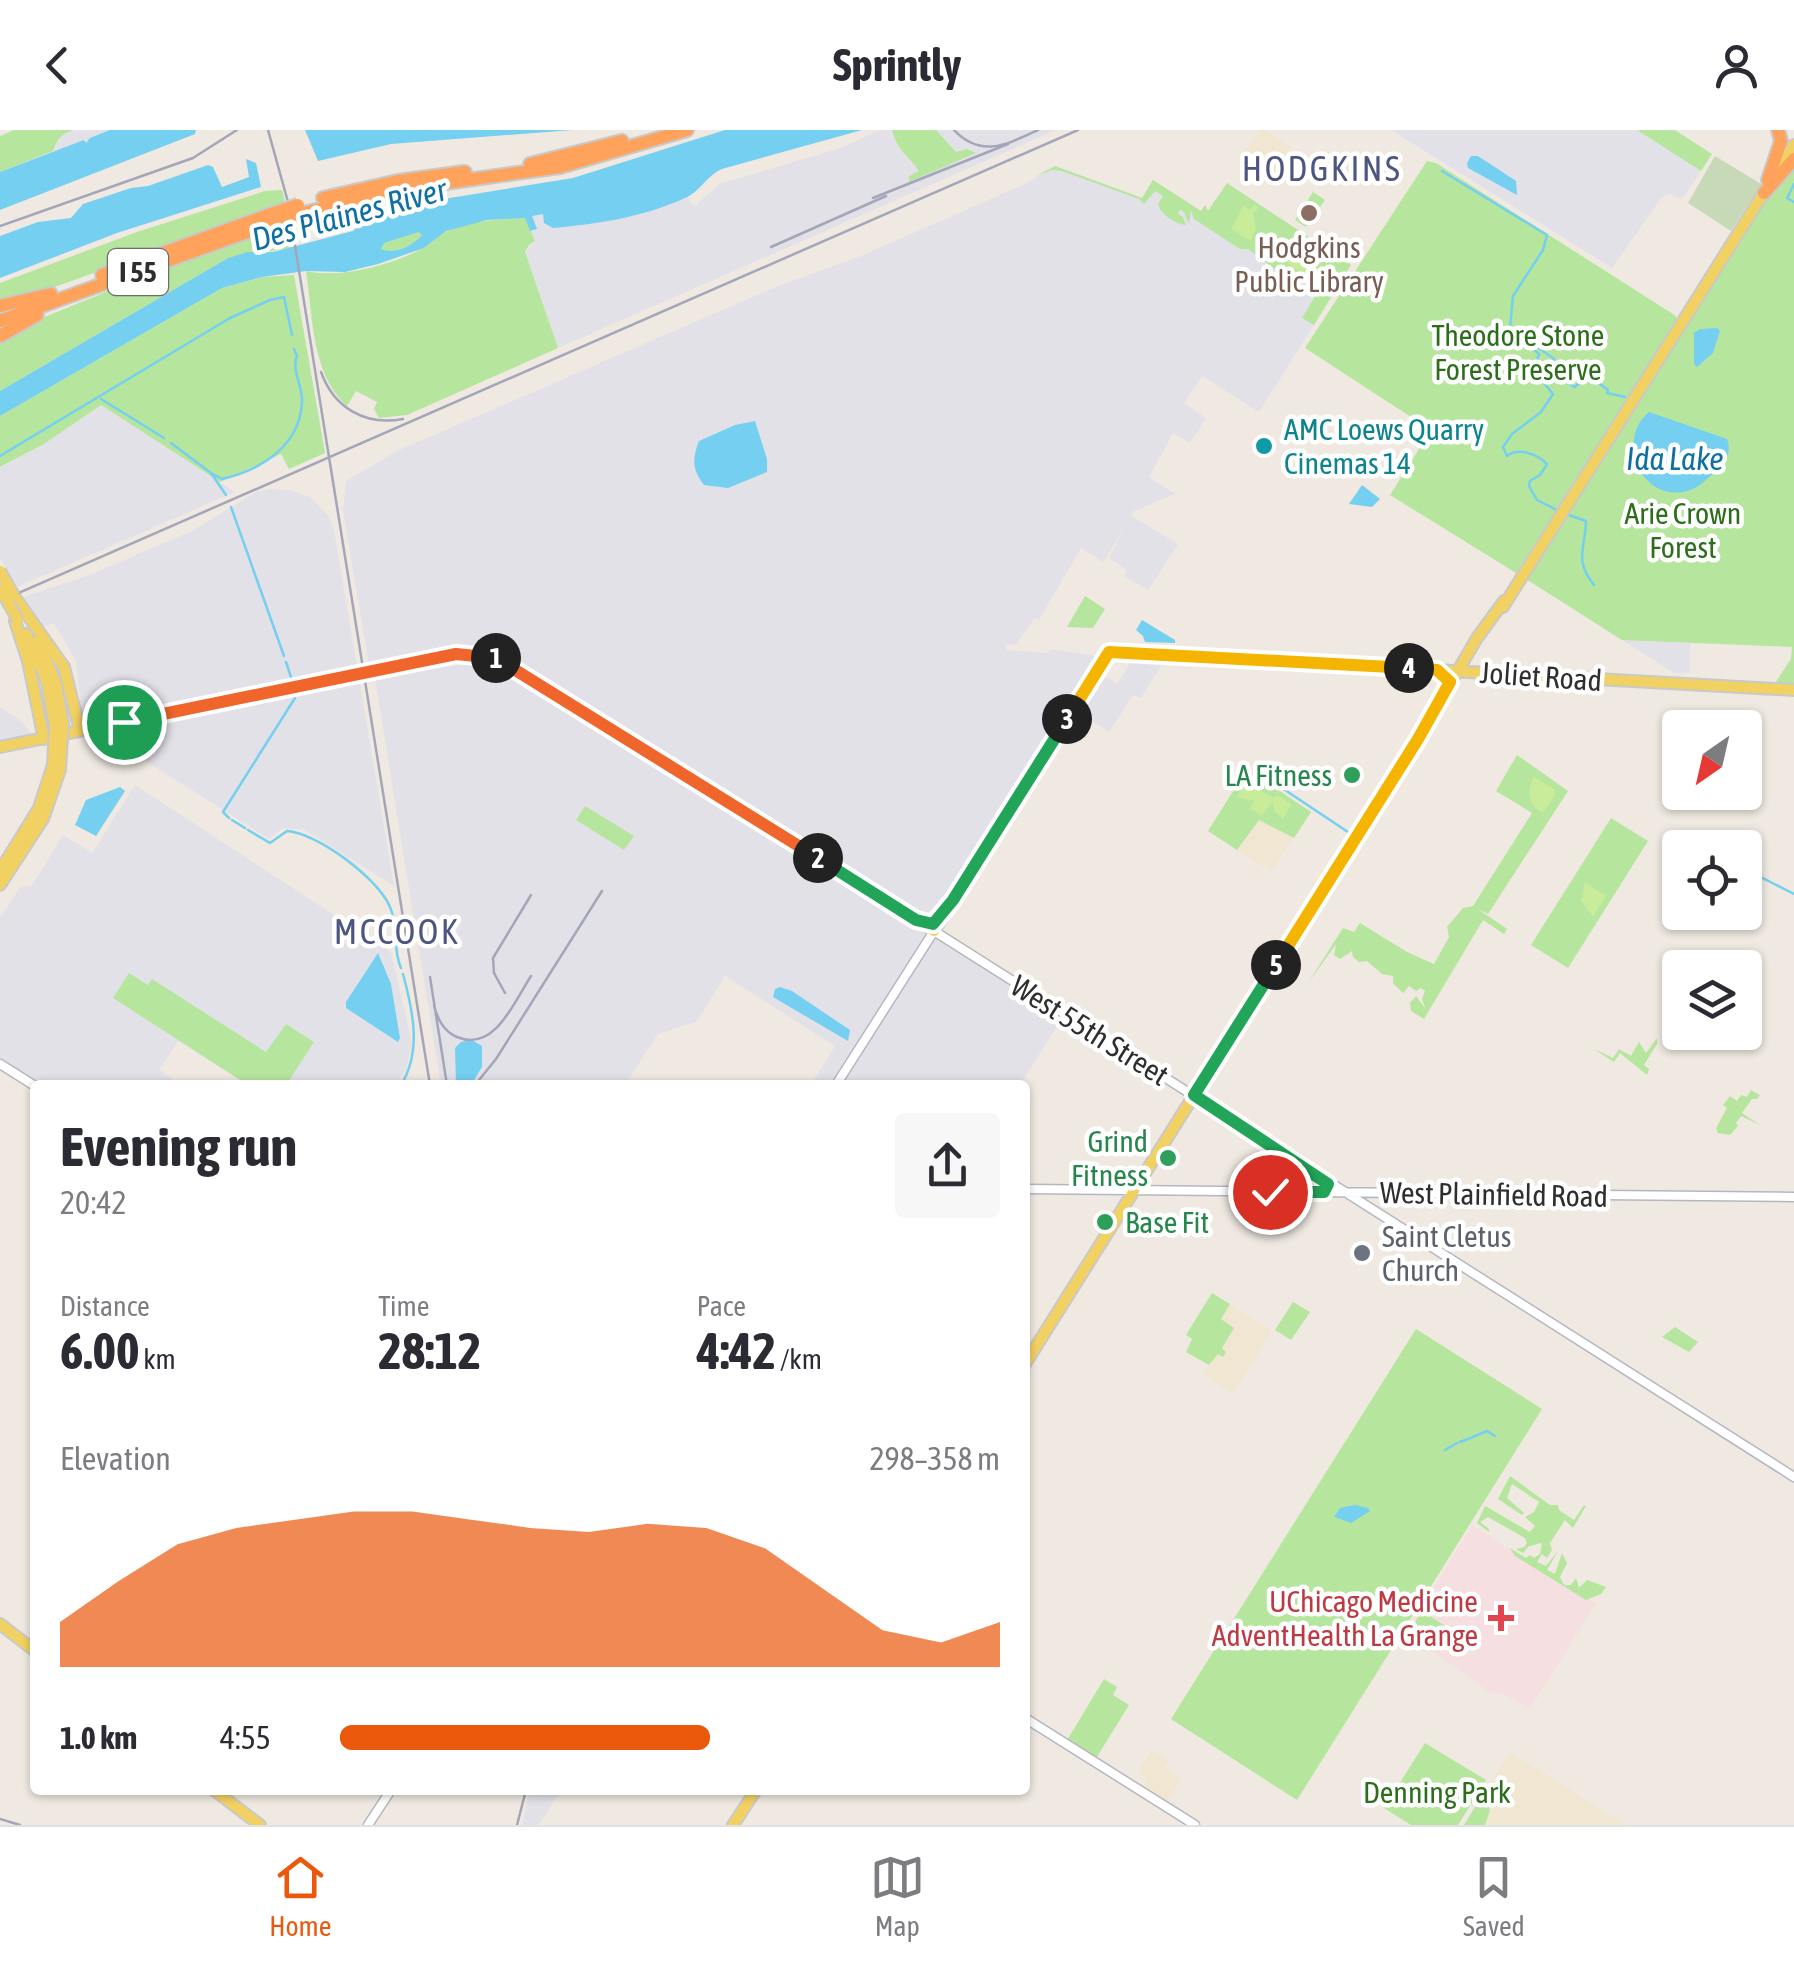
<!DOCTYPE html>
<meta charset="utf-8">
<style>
:root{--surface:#fff;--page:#f7f7f7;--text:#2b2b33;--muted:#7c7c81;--line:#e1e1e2;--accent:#ea580c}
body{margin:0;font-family:"Asap Condensed",sans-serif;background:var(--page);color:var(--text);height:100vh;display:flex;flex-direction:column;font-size:38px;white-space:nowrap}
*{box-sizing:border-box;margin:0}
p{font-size:32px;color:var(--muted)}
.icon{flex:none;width:55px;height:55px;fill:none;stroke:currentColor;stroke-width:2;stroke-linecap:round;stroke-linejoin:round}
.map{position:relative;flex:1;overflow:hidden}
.sheet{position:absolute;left:30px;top:950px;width:1000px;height:715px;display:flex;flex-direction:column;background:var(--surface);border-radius:10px;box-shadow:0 2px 8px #0004}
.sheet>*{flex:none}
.needle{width:65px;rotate:214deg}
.buttons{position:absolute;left:1662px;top:580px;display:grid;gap:20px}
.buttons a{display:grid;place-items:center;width:100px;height:100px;border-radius:10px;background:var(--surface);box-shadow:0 2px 8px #0004;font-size:50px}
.pin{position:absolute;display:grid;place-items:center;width:85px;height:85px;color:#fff;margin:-42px;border:5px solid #fff;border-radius:50%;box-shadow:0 2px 10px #0007}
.km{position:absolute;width:50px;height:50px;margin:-25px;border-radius:50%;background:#222;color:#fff;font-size:28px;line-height:50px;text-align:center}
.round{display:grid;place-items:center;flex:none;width:105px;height:105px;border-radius:10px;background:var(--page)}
.summary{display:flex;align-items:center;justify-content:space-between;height:170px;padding:0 30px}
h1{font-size:55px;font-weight:700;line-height:75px}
.stats{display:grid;grid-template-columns:repeat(3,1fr);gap:15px;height:170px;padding:10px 30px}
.stats div{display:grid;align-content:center}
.stats b{font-size:50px;font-weight:700}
.stats small{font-size:28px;font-weight:400}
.stats p{font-size:28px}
.chart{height:280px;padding:20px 30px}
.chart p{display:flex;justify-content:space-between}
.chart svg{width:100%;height:180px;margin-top:10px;fill:var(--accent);opacity:.7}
ul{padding:0 30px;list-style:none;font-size:32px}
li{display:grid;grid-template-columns:160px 120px 1fr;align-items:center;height:75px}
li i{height:25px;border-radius:12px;background:var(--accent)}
header{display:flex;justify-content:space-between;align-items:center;height:130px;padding:0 30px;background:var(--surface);font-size:45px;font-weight:700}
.menu{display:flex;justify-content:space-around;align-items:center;height:140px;border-top:2px solid var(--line);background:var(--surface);font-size:28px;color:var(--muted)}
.menu a{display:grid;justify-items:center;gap:5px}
.menu .on{color:var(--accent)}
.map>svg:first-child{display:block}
.industrial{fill:#e3e1e8}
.education{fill:#f0e6d1}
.medical{fill:#f5dfe0}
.green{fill:#b6e59e}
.cemetery{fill:#c8d9b8}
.pitch{fill:#c9ec9a}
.water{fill:#75cff0;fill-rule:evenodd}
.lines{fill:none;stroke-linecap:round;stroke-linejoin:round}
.stream{stroke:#75cff0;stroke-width:2.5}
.secondary-casing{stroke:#b4b7c1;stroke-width:11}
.primary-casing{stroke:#c9c9c9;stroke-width:14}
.highway-casing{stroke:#c9c9c9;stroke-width:16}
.secondary{stroke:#fff;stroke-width:8}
.primary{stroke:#f2d163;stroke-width:10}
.highway{stroke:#ffa35c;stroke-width:12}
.rail{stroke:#a3a6b8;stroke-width:2.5}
.primary-bridge-casing{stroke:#c9c9c9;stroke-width:14;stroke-linecap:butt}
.highway-bridge-casing{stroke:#c9c9c9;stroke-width:16;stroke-linecap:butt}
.primary-bridge{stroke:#f2d163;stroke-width:10}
.highway-bridge{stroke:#ffa35c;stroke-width:12}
.split-1-casing{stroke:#fff;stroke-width:20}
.split-2-casing{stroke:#fff;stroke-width:20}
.split-3-casing{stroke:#fff;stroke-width:20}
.split-4-casing{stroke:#fff;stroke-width:20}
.split-5-casing{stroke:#fff;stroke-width:20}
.split-6-casing{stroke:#fff;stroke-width:20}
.split-1{stroke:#f0652b;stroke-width:12}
.split-2{stroke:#f0652b;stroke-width:12}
.split-3{stroke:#22a559;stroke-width:12}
.split-4{stroke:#f5b400;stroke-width:12}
.split-5{stroke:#f5b400;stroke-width:12}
.split-6{stroke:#22a559;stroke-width:12}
.education-dot{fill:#8d6e63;stroke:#fff;stroke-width:4}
.culture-dot{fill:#0f9aa8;stroke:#fff;stroke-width:4}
.leisure-dot{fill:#2e9e5b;stroke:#fff;stroke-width:4}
.worship-dot{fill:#6b7280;stroke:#fff;stroke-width:4}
.health-dot{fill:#e0444e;stroke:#fff;stroke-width:4}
.labels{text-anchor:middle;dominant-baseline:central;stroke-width:9;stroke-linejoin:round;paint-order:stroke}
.shield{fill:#fff;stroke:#6d6d6d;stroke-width:2.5}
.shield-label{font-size:28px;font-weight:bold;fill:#2e2e2e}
.education-label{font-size:30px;fill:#785e54;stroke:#fff}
.park-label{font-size:30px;fill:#2c6e1b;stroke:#fff}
.culture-label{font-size:30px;fill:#0d838f;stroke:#fff;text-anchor:start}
.street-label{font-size:30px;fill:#2e2e2e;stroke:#fff}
.leisure-label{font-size:30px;fill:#27864d;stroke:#fff;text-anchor:end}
.worship-label{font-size:30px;fill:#5b616d;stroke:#fff;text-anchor:start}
.health-label{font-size:30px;fill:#be3a42;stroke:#fff;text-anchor:end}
.water-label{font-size:32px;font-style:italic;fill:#0d6fa3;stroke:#fff}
.quarter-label{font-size:35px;letter-spacing:2.5px;fill:#4d5680;stroke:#fff}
</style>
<header><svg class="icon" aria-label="back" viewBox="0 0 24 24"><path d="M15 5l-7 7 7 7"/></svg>Sprintly<svg class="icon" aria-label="person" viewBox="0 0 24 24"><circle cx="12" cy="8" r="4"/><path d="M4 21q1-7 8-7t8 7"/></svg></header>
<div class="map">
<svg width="1794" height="1695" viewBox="0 0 1794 1695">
<rect width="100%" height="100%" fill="#efe9e1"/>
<path class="industrial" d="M110 0 85 13 53 21 65 1Z
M880 0H1056L558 218 525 122 535 111 530 101 537 99 531 86 682 57 694 77 719 54 841 18Z
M1391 0H1637L1701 41 1682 69 1670 64 1662 67 1612 138Z
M1055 36 1142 68 1153 50 1321 159 1303 187 1314 195 1259 282 1202 246 1184 273 1206 288 1190 313 1173 303 1149 347 1175 364 1132 382 1133 387 1178 414 1148 460 1124 446 1127 440 1109 428 1124 399 1103 432 1081 418 1039 490 1035 488 1016 515 1006 514V520L1049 523 1051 519 1102 527 937 791H926L485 522 369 535 343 381 346 351 397 321 773 158 861 126 1027 53Z
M101 275 235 362 17 457 0 428V338L44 314Z
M270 359 288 360 310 367 328 386 334 400 394 756 305 700 283 698 269 709 130 621 153 587 83 600 76 531 54 493 39 498 20 468 90 445 192 401 256 362Z
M1622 510 1690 513V543H1674Z
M1134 527 1165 529 1141 568 1133 565 1109 602 1076 581 1100 543 1117 554Z
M488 530 1064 885 1020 955H811L835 916 725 846 697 891 658 904 625 955H441L375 549Z
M0 577 21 591 36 609 0 615Z
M135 655 391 822 412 913 406 939 396 955H248L178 911 159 940 182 955H39L0 931V788L21 756 31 757 63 705 92 723Z
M530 1660H561L539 1695H522Z"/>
<path class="education" d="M1259 0H1265L1291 17 1274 43 1242 26Z
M1259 690 1293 707 1271 741 1237 720Z
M1230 1174 1272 1201 1233 1263 1203 1244 1234 1199 1221 1189Z
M1152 1620 1168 1630 1164 1638 1181 1649 1166 1674 1142 1660 1147 1650 1138 1642Z
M1510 1622 1626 1695H1464Z"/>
<path class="medical" d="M1472 1395 1596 1474 1530 1579 1506 1565 1488 1561 1406 1503Z"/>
<path class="green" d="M14 0H74C61 4 59 7 53 21L0 42V6Z
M892 0H936L956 22 967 19 976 23 909 52V46L919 41C906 22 899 24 892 0Z
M1637 0H1675L1712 24 1701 41Z
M1427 31 1436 33 1676 186V193L1516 443 1390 365 1431 300 1305 218Z
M1794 32V556L1775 553 1791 529 1792 517 1622 510 1523 447 1778 49Z
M1055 36 1142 68 1153 50 1201 81 1205 75 1208 81 1227 53 1351 135 1314 195 1302 188 1320 158 1292 140 1287 148 1248 119H1240L1194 89 1191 80 1189 94 1184 82 1180 80 1178 84 1183 87 1186 95C1175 94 1160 84 1158 74L1163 66 1155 61 1144 74 1139 69 1062 41 1052 40 1036 46Z
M282 60 286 74 52 158 0 173V153L137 102 265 61Z
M1313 62 1325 70 1306 97 1295 90Z
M525 88 535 111 529 115 525 122 558 218 407 285 379 288 374 279 377 272 356 261 347 276C311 244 313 186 306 141 341 149 390 135 422 119 431 114 438 105 447 101 472 90 499 89 525 88Z
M282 95 283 101 287 100 290 118 228 128 0 261V210L25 195 221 115Z
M420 101 422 105C413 117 396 123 382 121L381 116 384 113Z
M294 145 325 323 289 339 281 324 220 352 101 275 44 314 0 337V286L222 158 263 147Z
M1085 466 1105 479 1093 498 1067 497Z
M1517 625 1568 661 1488 784 1478 779 1507 799 1504 804 1483 790 1424 889 1411 881 1410 873 1416 866 1425 878 1422 869 1425 861 1421 858 1416 861 1409 856 1403 863 1393 853V846L1382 844 1367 831 1359 832 1353 827 1352 821 1340 829 1334 825 1336 814 1308 853 1343 798 1354 802 1360 793 1407 822 1434 834 1449 807 1447 797 1463 778 1473 776 1532 683 1496 661Z
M1247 639 1311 682 1294 708 1259 690 1237 720 1208 701Z
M585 676 634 706 624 720 576 690Z
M1611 688 1648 711 1568 838 1531 815Z
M129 843 148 855 152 849 266 922 286 894 314 912 286 955H248L113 868Z
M1657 908V914L1644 935 1649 939 1647 945 1620 923 1614 932 1594 919 1613 928 1619 919 1631 926 1639 912 1646 923Z
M1751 960 1760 965 1757 969H1752L1742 983 1760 995 1741 986 1736 993 1738 996 1730 1005 1718 1003 1716 998 1727 978 1723 975 1730 966 1737 971 1741 965 1747 967Z
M1294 1035 1326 1055 1327 1058 1282 1059 1279 1056Z
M1212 1163 1230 1174 1221 1189 1234 1198 1222 1218 1226 1222 1223 1227 1218 1224 1209 1235 1186 1222 1192 1209 1186 1205Z
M1293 1172 1310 1182 1291 1210 1275 1200Z
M1675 1197 1698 1212 1689 1222 1662 1207Z
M1416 1199 1542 1279 1297 1670 1171 1589Z
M1510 1346 1550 1375H1558L1559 1380 1574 1390 1584 1375 1586 1376 1573 1398 1565 1390 1550 1413 1552 1420 1547 1428 1542 1424 1537 1432 1546 1436 1558 1421 1547 1440 1555 1444 1562 1423 1567 1433 1560 1447 1564 1455H1571L1576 1448 1579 1458 1587 1450 1606 1457 1601 1464 1586 1470 1515 1426 1510 1418 1526 1428 1530 1425 1534 1428 1540 1424 1542 1413 1529 1416 1523 1423 1516 1419 1524 1417 1527 1413 1525 1408 1488 1387 1480 1392 1489 1399V1402L1477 1393 1485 1376 1530 1402 1535 1396 1525 1387 1534 1382 1539 1372 1512 1354 1507 1368 1524 1383 1522 1385 1498 1369Z
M1422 1481 1447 1497 1433 1518 1408 1503Z
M1104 1549 1117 1557 1113 1565 1129 1575 1095 1630 1066 1612Z
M1425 1613 1486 1650 1458 1695H1411L1384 1678Z
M1484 1668 1490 1680 1485 1695H1464L1480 1669Z"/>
<path class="cemetery" d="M1715 26 1761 54 1731 101 1688 73Z"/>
<path class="pitch" d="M1244 75 1250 80 1255 75 1258 78 1253 83 1256 98 1251 111 1231 99Z
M1313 116 1327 121 1310 149 1287 133 1297 119Z
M1534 647 1554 659 1555 665 1543 683C1528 675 1526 661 1534 647Z
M1245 653 1274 668 1277 665 1291 674 1283 689 1274 681 1273 671 1262 686 1250 678 1255 669 1249 671 1237 667Z
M1585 752 1606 766 1593 787 1581 771Z"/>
<path class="water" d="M110 0H196L195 4 0 80V42L84 10 86 13 90 8Z
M305 0H573L391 14 318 31Z
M725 0H862L722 39C707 45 700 62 685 68 643 87 599 94 553 98L544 93 543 84 532 86 537 99 530 101 525 88 487 90 446 101 424 118 378 134 345 142 306 141 262 147 222 158 0 286V261L228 128 248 122H273L353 101 359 96 354 87 357 83 573 48ZM419 102 422 105C413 116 394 125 381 119L384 113Z
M1471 26H1478L1516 51 1517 65 1468 38 1467 33Z
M246 29 256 33 261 57 117 103 0 148V106L38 92 71 88 83 74 131 58 148 56 208 35 213 37 222 57 249 47Z
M1700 199 1717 198 1720 201 1713 223 1697 237 1694 234V203Z
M1649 282 1727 309C1731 321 1728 328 1719 337 1710 346 1700 358 1687 361 1641 373 1615 310 1649 282Z
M755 291 767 329V342L728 358 704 355C692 340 692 329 699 311L735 295Z
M1362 355 1380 369 1372 377 1349 374Z
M1142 490 1175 510V513L1145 512 1143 506 1136 500Z
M120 657 125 661 96 706 75 695 86 670Z
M378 823 391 854 400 908 398 912 346 878V872Z
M780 857 792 861 850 900 848 911 773 867 775 859Z
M472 910 482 916V937L471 955H456L455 918 461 912Z
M1355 1375 1368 1378 1370 1381 1351 1393 1334 1387 1340 1378Z"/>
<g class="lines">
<path class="stream" d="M1442 41 1547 105 1543 120 1513 166 1510 197 1521 204 1520 207 1539 224 1537 231 1545 238 1540 248 1553 264 1541 282 1512 304 1503 317 1507 326C1519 317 1537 324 1547 334L1540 345 1530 351 1529 356 1537 370 1557 380
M1794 54 1787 68 1794 72
M1528 210 1554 229 1557 244 1567 249V253L1575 257 1588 245 1608 260 1607 263 1625 267
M101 269 164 308
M171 313 211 343 226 365
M0 326 230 188 270 170 284 167 292 205
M211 343 222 349C261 340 300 316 302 272 303 256 291 240 297 226L294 219
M231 377 284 526
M1569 385 1586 391C1585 420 1574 430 1594 455
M286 532 292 550
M1273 652 1351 704
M229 688 223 682 295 568
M232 690 245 698
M248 700 270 713 287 701C317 703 378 748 390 777 399 797 392 818 401 838
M1745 739 1794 764
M480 951 482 955
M401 955C422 921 413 881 403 844
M1473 1307 1487 1301 1495 1306
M1460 1312 1471 1308
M1445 1320 1457 1313"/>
<g class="secondary-casing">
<path id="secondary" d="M0 934 35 956
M836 955 934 801 1794 1347
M1025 1059 1794 1067
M1025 1588 1195 1695
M368 1695 391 1660"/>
</g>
<g class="primary-casing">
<path id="primary" d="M1777 42 1794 15
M14 466 64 537 80 601
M1503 477 1768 56
M15 491 28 531 44 609
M26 504 47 552 55 596
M38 511 56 554 63 594
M375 541C417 533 465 513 506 532L934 801 1109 522 1794 560
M0 617 348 547
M0 741 39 678 53 635
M0 755 43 689 60 640
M1025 1234 1418 609 1477 508 1504 471
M0 1494 35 1521
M214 1660 260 1695
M733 1695 756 1660"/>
</g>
<g class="highway-casing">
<path id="highway" d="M530 34 622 11
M1768 50 1781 11 1778 0
M1764 63 1794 29
M323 68 398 51 465 42
M299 84 410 58 560 37 687 0
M102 145 274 83
M0 176 51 164
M0 191 275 92
M0 206 37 185"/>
</g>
<use href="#secondary" class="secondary"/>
<use href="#primary" class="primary"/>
<use href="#highway" class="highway"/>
<path class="rail" d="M268 0 288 72 430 955
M954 0C981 29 1008 14 1038 0
M873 68 1008 14
M0 96 193 28 237 0
M771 117 886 66
M321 242C334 278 365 296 403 289
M0 471 1078 0
M430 847 447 955
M505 863 494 843 493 828 531 765
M434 876C438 889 443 901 457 907 495 923 515 870 531 846
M475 955 496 929 602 761
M0 1689 20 1695
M517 1695 526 1660"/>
<g class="primary-bridge-casing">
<path id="primary-bridge" d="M0 441 14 466
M1 460 18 490
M348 547 375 541
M53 635 55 596
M60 640 63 594"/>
</g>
<g class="highway-bridge-casing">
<path id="highway-bridge" d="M274 83 298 75
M275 92 299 84"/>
</g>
<use href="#primary-bridge" class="primary-bridge"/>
<use href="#highway-bridge" class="highway-bridge"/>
</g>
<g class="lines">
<g class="split-1-casing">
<path id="split-1" d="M124 592 456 524 496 528"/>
</g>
<g class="split-2-casing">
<path id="split-2" d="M496 528 818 728"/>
</g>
<g class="split-3-casing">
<path id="split-3" d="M818 728 916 790 933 794 953 770 1067 589"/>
</g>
<g class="split-4-casing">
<path id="split-4" d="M1067 589 1109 522 1409 538"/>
</g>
<g class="split-5-casing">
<path id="split-5" d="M1276 835 1418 609 1450 552 1437 540 1409 538"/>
</g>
<g class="split-6-casing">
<path id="split-6" d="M1270 1062H1324L1328 1054 1194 965 1276 835"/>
</g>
<use href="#split-1" class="split-1"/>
<use href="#split-2" class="split-2"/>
<use href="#split-3" class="split-3"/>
<use href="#split-4" class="split-4"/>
<use href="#split-5" class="split-5"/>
<use href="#split-6" class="split-6"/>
</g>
<circle class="education-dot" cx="1309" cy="83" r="10"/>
<circle class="culture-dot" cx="1264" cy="316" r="10"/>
<g class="leisure-dot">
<circle cx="1352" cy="645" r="10"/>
<circle cx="1168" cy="1028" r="10"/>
<circle cx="1105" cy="1092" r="10"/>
</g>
<circle class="worship-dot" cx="1362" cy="1123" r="10"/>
<path class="health-dot" d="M1496 1473h10v10h10v10h-10v10h-10v-10h-10v-10h10z"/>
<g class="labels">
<rect class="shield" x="108" y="119" width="60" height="46" rx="8"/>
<g class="shield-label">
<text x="138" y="142">I 55</text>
</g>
<g class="education-label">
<text x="1309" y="117">Hodgkins<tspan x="1309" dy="34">Public Library</tspan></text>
</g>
<g class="park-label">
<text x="1518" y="205">Theodore Stone<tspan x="1518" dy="34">Forest Preserve</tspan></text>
<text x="1683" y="383">Arie Crown<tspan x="1683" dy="34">Forest</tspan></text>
<text x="1437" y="1662">Denning Park</text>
</g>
<g class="culture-label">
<text x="1284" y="299">AMC Loews Quarry<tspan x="1284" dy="34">Cinemas 14</tspan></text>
</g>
<g class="street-label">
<text transform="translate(1541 546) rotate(4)">Joliet Road</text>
<text transform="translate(1090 900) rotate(32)">West 55th Street</text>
<text transform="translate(1494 1064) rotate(1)">West Plainfield Road</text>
</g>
<g class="leisure-label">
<text x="1332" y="645">LA Fitness</text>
<text x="1148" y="1011">Grind<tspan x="1148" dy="34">Fitness</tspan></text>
<text x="1125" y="1092" text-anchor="start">Base Fit</text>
</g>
<g class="worship-label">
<text x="1382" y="1106">Saint Cletus<tspan x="1382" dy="34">Church</tspan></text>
</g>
<g class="health-label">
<text x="1478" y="1471">UChicago Medicine<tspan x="1478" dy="34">AdventHealth La Grange</tspan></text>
</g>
<g class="water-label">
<text transform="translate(349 84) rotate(-15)">Des Plaines River</text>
<text x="1675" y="328">Ida Lake</text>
</g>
<g class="quarter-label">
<text x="1322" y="38">HODGKINS</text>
<text x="397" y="801">MCCOOK</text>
</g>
</g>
</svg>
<div class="buttons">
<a><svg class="needle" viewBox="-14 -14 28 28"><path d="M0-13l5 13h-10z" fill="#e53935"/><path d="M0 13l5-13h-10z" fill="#7c7c81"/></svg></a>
<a><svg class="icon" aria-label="locate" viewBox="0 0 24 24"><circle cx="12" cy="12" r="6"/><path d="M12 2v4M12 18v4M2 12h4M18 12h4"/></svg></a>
<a><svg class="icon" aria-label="layers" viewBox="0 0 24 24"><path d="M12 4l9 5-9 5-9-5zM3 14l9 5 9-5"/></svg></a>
</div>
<div class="pin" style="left:124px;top:592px;background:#1e9e55"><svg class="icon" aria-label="arrive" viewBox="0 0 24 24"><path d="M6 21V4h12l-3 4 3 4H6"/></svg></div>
<div class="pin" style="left:1270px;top:1062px;background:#d93025"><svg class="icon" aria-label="check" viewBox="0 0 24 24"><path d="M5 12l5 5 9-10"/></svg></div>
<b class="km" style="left:496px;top:528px">1</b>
<b class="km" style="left:818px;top:728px">2</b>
<b class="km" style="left:1067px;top:589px">3</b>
<b class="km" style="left:1409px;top:538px">4</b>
<b class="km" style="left:1276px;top:835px">5</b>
<section class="sheet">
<div class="summary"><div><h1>Evening run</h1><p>20:42</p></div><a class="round"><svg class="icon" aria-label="share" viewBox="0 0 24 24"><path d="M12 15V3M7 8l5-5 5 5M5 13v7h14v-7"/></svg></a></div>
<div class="stats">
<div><p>Distance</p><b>6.00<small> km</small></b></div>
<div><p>Time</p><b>28:12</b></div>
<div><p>Pace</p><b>4:42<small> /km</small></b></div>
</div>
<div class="chart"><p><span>Elevation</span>298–358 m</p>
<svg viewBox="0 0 160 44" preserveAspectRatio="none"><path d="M0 44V33L10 23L20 14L30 10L40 8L50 6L60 6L70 8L80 10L90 11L100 9L110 10L120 15L130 25L140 35L150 38L160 33V44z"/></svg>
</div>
<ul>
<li><b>1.0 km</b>4:55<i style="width:56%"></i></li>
</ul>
</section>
</div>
<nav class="menu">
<a class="on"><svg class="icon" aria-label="home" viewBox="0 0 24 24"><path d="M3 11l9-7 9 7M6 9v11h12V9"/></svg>Home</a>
<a><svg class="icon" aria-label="map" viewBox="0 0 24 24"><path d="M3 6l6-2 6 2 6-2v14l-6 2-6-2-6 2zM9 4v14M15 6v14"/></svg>Map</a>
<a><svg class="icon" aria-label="saved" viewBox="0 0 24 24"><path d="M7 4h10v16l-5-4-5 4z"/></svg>Saved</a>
</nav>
